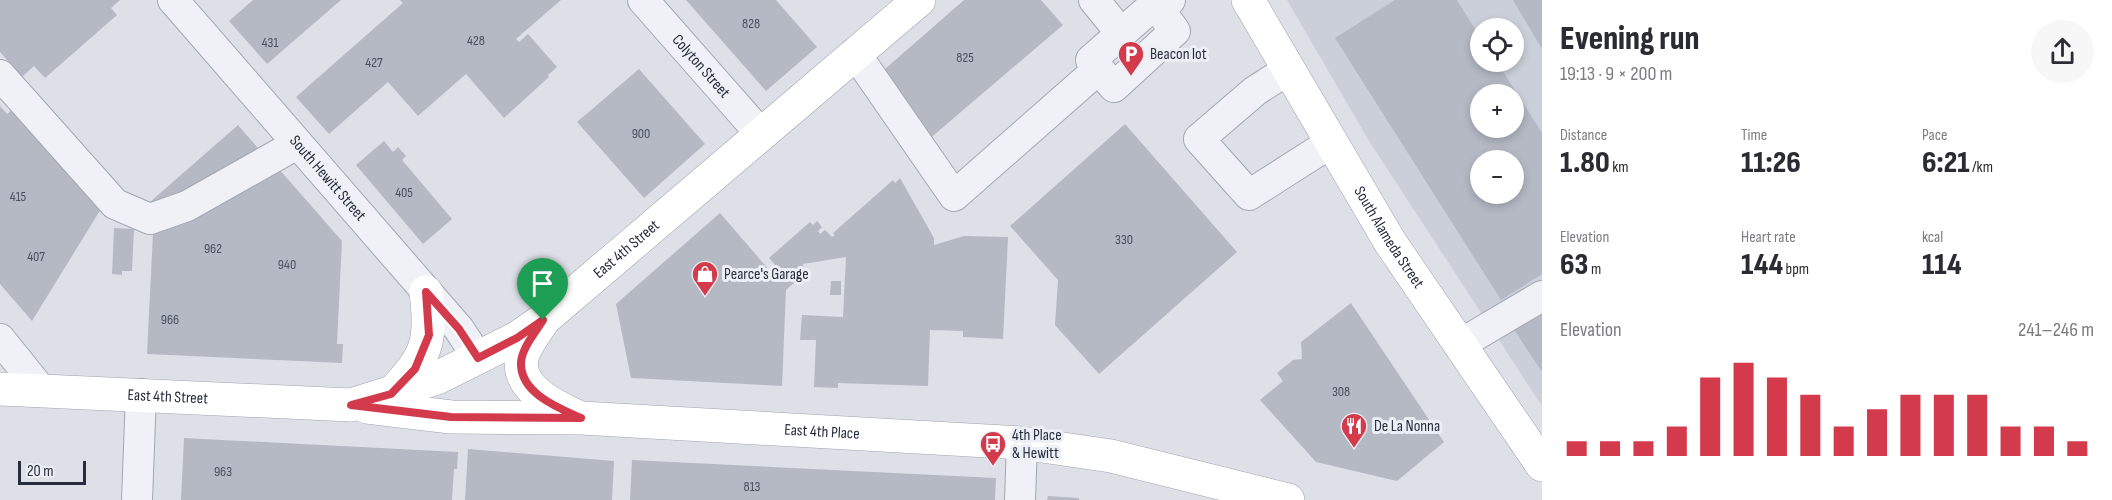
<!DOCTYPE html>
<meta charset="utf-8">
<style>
:root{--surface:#fff;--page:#f7f7f7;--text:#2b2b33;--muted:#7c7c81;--accent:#d33a4b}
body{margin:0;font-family:"Sofia Sans Condensed",sans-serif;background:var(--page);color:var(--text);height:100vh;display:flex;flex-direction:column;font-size:22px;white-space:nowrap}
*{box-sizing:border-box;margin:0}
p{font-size:20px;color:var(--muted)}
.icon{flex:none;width:33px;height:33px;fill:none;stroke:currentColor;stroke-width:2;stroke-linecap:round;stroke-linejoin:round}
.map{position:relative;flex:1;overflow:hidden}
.drawer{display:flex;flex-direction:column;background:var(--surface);width:570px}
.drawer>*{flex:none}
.controls{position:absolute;left:1470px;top:18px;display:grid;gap:12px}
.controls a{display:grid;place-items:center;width:54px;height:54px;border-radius:50%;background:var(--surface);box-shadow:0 3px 9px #0003;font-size:30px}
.scale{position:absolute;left:18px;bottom:15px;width:68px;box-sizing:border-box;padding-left:6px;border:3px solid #262d3e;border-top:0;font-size:16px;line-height:21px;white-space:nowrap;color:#262d3e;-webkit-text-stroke:4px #eceff5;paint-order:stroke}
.pin{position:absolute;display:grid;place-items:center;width:51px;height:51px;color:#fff;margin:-62px -26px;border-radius:50% 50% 50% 0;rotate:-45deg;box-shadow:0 0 6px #0007}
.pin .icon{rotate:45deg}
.round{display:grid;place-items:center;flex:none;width:63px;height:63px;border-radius:32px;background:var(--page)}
.head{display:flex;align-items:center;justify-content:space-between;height:102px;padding:0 18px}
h1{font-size:33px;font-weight:800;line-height:45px}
.figures{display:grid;grid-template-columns:repeat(3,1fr);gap:9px;height:102px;padding:6px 18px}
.figures div{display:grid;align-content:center}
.figures b{font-size:30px;font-weight:800}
.figures small{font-size:16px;font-weight:400}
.figures p{font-size:16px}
.chart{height:168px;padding:12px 18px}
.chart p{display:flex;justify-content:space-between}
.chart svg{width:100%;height:108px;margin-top:6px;stroke:var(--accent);stroke-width:6}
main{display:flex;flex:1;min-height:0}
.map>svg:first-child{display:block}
.built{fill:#cacfd9;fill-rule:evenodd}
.building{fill:#b4b9c4;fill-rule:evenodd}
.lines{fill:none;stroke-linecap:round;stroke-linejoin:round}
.minor-casing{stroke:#a2a7b1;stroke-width:32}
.major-casing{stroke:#9ba4b3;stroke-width:34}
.minor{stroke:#eff1f6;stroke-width:30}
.major{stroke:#fff;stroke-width:33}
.route-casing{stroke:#fff;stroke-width:12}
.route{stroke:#d33a4b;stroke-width:8}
.labels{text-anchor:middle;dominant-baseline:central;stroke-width:6;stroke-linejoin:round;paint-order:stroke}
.number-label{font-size:14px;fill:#4a5060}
.poi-label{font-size:16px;fill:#262d3e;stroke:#eceff5;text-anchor:start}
.street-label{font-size:16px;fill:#262d3e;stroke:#eceff5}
</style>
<main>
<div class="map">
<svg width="1542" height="500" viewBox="0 0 1542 500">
<rect width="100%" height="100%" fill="#dde0e7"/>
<path class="built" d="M1287 0H1542V406L1369 141ZM1480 28H1514V62H1480ZM1480 94H1514V128H1480ZM1480 160H1514V194H1480Z"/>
<path class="building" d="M0 0H120L111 8 117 15 45 78 34 66 22 77 0 52Z
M253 0H341L267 64 229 21Z
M400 0H561L516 39 519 42 528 34 557 67 548 75 549 77 504 118 466 74 418 116 388 82 329 134 296 97 403 3Z
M686 0H776L817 47 766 91Z
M964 0H1041L1063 25 928 140 885 69Z
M1395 0H1457L1480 37V62H1497L1542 133V274L1501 300 1335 38ZM1480 94H1514V128H1480ZM1480 160H1514V194H1480Z
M1513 0H1542V49Z
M639 69 705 144 644 198 577 122Z
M17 105 104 204 32 321 0 284V106L7 114Z
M1125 124 1237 252 1099 374 1055 325 1058 280 1010 226Z
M238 125 263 154 155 209 150 202Z
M384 141 393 152 398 147 406 156 402 160 452 219 423 244 356 165Z
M279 169 342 241 337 344H343L342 363 147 354 153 233Z
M900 178 934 238V245L964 236 1008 237 1003 339 963 337V331L930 330 928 386 838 383V388L814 387 816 340H800L802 315 843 317 846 257 803 264 802 276 786 290 782 386 631 378 616 304 720 213 770 271 776 266 769 258 810 222 813 225 817 221 822 227 818 231 820 234 825 230 832 237 835 235 833 233 893 180 895 183Z
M114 228 134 229 132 271H122V275L112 274Z
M831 281H841V295H830Z
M1351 303 1444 442 1397 481 1316 462 1260 400 1283 381 1277 373 1293 360 1302 359 1301 342Z
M1542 311V372L1513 328Z
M184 438 458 452 457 469H454L452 500H181Z
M468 449 614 461 612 500H465Z
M632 460 996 478 995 500H630Z
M1048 496 1079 498V500H1047Z"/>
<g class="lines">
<g class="minor-casing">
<g id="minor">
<path id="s1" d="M173 0 459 329 478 358"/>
<path id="s2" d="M643 0 760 133"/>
<path d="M1094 0 1121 33"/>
<path d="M1153 0 1155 4 1175 31 1114 87 1091 60 1155 4H1165L1170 0"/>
<path d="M855 53 954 196 1086 80"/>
<path d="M1289 69 1255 91 1199 139 1249 195 1332 142"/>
<path d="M0 75 115 204 150 219 187 206 297 144"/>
<path d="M0 339 41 390"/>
<path d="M1459 345 1542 296"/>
<path d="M137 500 141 394"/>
<path d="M1020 500 1022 443"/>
</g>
</g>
<g class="major-casing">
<g id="major">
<path id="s3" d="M1248 0 1390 242 1542 465"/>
<path d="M542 322C536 332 527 343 523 354 512 386 554 406 576 416"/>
<path id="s4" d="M0 389 351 405 437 378 517 338 543 320 919 0"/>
<path d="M391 394C427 356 432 344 426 292"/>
<path id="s5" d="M367 407 451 417 581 418 1022 443 1111 456 1288 500"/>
</g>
</g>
<use href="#minor" class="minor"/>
<use href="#major" class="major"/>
</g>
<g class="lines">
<g class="route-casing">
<path id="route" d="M426 292 459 329 478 358 517 338 543 320C536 332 520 350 521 365 522 394 559 408 581 418L451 417 351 405 391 394 415 369 429 335Z"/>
</g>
<use href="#route" class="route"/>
</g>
<defs>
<g id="parking-pin" transform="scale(1.35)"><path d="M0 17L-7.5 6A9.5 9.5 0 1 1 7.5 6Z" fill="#d33a4b" stroke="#eceff5"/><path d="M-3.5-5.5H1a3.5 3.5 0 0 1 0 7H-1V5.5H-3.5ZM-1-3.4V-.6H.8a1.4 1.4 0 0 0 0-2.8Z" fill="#fff"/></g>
<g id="shop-pin" transform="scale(1.35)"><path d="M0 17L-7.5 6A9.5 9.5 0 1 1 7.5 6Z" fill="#d33a4b" stroke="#eceff5"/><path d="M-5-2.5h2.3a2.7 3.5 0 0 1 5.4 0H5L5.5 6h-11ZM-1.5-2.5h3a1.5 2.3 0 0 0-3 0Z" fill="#fff"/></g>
<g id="restaurant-pin" transform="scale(1.35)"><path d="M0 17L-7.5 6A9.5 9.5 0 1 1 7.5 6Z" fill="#d33a4b" stroke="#eceff5"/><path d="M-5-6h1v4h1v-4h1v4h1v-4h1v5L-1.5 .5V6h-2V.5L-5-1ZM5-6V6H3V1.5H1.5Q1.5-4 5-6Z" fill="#fff"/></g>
<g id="bus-pin" transform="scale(1.35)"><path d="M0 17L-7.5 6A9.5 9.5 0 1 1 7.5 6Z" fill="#d33a4b" stroke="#eceff5"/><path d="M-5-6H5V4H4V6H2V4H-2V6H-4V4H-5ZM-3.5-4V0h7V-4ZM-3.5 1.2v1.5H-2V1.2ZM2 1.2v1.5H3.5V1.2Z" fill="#fff"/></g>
</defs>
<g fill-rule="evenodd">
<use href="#parking-pin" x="1131" y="54"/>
<use href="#shop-pin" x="705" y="274"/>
<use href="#restaurant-pin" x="1354" y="426"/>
<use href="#bus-pin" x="993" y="444"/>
</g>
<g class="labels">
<g class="number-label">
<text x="751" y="23">828</text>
<text x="476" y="40">428</text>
<text x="270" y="42">431</text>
<text x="965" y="57">825</text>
<text x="374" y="62">427</text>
<text x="641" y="133">900</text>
<text x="404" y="192">405</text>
<text x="18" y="196">415</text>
<text x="1124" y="239">330</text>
<text x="213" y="248">962</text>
<text x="36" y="256">407</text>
<text x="287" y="264">940</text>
<text x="170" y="319">966</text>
<text x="1341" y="391">308</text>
<text x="223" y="471">963</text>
<text x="752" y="486">813</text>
</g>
<g class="poi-label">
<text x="1150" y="54">Beacon lot</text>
<text x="724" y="274">Pearce's Garage</text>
<text x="1374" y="426">De La Nonna</text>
<text x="1012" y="435">4th Place<tspan x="1012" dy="18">&amp; Hewitt</tspan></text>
</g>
<g class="street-label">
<text stroke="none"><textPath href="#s2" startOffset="88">Colyton Street</textPath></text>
<text stroke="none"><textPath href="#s1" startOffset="236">South Hewitt Street</textPath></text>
<text stroke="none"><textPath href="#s3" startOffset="276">South Alameda Street</textPath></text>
<text stroke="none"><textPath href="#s4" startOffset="672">East 4th Street</textPath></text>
<text stroke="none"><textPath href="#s4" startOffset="168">East 4th Street</textPath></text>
<text stroke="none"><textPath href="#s5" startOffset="456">East 4th Place</textPath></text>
</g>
</g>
</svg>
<div class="controls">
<a><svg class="icon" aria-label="locate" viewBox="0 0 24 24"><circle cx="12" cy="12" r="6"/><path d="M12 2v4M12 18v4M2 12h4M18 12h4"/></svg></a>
<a>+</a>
<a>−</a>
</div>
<div class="scale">20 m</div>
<div class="pin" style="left:543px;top:320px;background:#1e9e55"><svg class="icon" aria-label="arrive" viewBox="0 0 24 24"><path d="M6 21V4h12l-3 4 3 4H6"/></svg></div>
</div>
<section class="drawer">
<div class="head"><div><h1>Evening run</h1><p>19:13 · 9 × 200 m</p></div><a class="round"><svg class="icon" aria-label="share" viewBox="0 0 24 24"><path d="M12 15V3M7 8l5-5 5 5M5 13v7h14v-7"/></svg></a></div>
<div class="figures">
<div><p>Distance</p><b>1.80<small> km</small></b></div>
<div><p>Time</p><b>11:26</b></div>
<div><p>Pace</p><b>6:21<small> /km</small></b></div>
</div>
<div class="figures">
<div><p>Elevation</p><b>63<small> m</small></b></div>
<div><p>Heart rate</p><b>144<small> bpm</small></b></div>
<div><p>kcal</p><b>114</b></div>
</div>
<div class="chart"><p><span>Elevation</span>241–246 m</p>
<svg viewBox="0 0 160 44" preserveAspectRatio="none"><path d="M5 44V38M15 44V38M25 44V38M35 44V32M45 44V12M55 44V6M65 44V12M75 44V19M85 44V32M95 44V25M105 44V19M115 44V19M125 44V19M135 44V32M145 44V32M155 44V38"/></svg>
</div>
</section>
</main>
